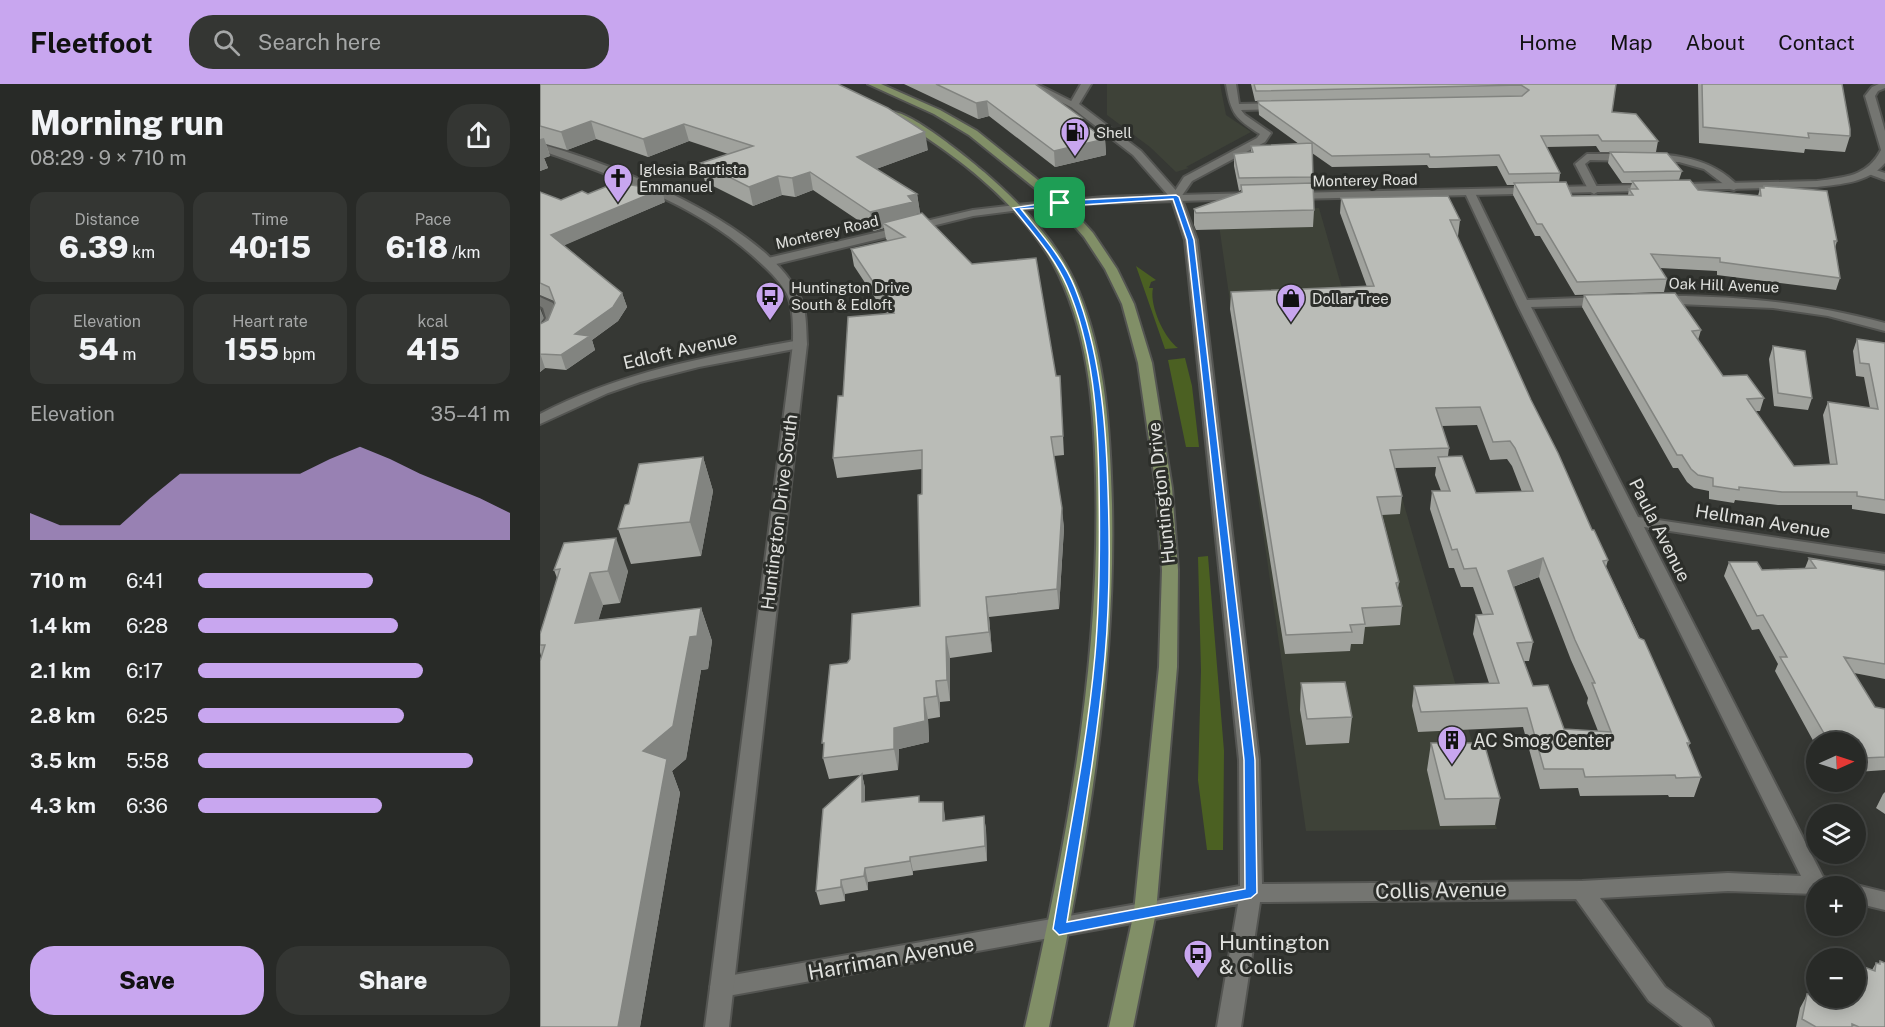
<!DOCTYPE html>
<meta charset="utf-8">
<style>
:root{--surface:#282a27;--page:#343633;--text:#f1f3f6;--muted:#a5a7a7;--line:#444644;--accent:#c8a6ef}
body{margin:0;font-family:"Public Sans",sans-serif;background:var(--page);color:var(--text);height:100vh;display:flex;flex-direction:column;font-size:22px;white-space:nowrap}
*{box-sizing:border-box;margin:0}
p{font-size:20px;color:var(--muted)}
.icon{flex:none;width:33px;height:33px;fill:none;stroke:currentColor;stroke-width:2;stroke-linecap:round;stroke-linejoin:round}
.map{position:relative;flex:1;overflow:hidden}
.sheet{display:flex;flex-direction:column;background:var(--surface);width:540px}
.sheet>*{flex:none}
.needle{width:39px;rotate:87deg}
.tools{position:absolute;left:1266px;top:648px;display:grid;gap:12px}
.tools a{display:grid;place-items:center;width:60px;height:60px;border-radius:50%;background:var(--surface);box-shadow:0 3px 15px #0003,0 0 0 2px var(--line);font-size:30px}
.pin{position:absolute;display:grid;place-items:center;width:51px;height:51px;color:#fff;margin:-26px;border-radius:12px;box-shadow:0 3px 9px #0006}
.round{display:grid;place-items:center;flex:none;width:63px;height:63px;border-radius:24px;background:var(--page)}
.headline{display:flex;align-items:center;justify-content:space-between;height:102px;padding:0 30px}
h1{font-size:33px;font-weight:800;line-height:45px}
.metrics{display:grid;grid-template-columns:repeat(3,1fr);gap:9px;height:102px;padding:6px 30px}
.metrics div{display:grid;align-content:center;border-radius:15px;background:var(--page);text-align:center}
.metrics b{font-size:30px;font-weight:800}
.metrics small{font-size:16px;font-weight:400}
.metrics p{font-size:16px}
.chart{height:168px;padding:12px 30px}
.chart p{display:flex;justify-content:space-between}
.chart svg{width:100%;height:108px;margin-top:6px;fill:var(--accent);opacity:.7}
.button{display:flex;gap:12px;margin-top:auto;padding:12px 30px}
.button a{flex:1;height:69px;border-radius:24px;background:var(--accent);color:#111;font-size:24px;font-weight:800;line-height:69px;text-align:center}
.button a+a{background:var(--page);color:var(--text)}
ul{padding:0 30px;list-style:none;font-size:20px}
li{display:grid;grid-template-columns:96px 72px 1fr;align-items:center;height:45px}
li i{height:15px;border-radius:8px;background:var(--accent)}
header{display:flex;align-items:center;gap:36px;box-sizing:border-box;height:84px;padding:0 30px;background:var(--accent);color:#111}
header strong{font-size:28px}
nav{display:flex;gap:33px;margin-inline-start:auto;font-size:21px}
.search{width:420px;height:54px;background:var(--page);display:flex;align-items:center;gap:15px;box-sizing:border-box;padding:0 21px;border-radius:24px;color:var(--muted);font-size:22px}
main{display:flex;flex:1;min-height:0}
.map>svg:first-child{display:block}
.built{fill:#3e4238}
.green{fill:#4b6022}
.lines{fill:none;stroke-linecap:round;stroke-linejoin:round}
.minor-casing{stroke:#545552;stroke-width:4}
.tertiary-casing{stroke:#545552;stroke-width:4}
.primary-casing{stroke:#545552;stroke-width:4}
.minor{fill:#747571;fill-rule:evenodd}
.tertiary{fill:#747571;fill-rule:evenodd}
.primary{fill:#818f67;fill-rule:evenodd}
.wall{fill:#a0a29d;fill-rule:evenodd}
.shaded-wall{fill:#828480}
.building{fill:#babcb7;stroke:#828480;stroke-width:1.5;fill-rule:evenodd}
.route{fill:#1a73e8;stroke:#fff;stroke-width:1.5;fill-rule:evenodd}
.labels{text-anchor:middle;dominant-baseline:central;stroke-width:6;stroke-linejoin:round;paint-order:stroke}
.far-poi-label{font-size:15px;fill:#e0e1de;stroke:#2c2e2a;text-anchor:start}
.far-street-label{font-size:15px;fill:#e0e1de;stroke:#2c2e2a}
.street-label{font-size:18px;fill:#e0e1de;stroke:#2c2e2a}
.poi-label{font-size:18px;fill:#e0e1de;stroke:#2c2e2a;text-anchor:start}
.near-street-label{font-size:21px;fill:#e0e1de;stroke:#2c2e2a}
.near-poi-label{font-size:21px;fill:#e0e1de;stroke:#2c2e2a;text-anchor:start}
</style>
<header>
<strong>Fleetfoot</strong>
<div class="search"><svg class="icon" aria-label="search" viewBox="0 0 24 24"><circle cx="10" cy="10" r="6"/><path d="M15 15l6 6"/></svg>Search here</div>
<nav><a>Home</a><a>Map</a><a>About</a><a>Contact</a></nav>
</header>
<main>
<section class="sheet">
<div class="headline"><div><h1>Morning run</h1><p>08:29 · 9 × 710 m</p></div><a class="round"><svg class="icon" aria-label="share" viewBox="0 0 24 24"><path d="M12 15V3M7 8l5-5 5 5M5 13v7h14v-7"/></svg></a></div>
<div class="metrics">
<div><p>Distance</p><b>6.39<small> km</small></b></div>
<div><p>Time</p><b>40:15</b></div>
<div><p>Pace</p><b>6:18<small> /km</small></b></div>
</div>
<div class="metrics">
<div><p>Elevation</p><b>54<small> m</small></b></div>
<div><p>Heart rate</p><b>155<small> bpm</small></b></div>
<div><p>kcal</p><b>415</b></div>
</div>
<div class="chart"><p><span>Elevation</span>35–41 m</p>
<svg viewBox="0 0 160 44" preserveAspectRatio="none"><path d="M0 44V33L10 38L20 38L30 38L40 27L50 17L60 17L70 17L80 17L90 17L100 11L110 6L120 11L130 17L140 22L150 27L160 33V44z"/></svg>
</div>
<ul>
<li><b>710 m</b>6:41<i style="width:56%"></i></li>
<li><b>1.4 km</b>6:28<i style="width:64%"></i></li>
<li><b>2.1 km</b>6:17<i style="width:72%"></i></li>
<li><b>2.8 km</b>6:25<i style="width:66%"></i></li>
<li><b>3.5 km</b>5:58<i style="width:88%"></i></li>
<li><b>4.3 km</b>6:36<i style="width:59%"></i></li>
</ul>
<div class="button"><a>Save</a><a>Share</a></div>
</section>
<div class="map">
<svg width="1345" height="943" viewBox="0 0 1345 943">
<rect width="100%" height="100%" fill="#363834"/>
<path class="built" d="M567 0H680L686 31 711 48 646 83 649 84 636 88 610 63 567 31Z
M779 124 957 745 766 747 677 127Z"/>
<path class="green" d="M596 182 616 196 611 198 609 204H613C609 221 624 254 638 264L625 265Z
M645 274 652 302 659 363H646L628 276Z
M668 472 684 667 683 766H667L658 696 661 587 658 473Z"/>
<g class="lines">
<g class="minor-casing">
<path id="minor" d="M485 0H497L539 21 531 23Z
M686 0H696L699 20 740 19 745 22 740 25 701 26 705 31 731 49 725 58 652 97 641 113 657 156 719 676 722 800 1042 797 1188 789 1261 792 977 220 925 109 926 107H934L935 109 987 216 1066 213 1072 217 1066 221 991 223 1098 433 1345 470V480L1104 443 1283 793 1294 796 1297 802H1276V810L1188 807 1060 814 1125 903 1169 935 1173 943H1143L1109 917 1036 815 720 818 701 943H677L698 820 182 913 174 910 170 903 174 896 182 893 700 802 699 676 645 156 631 113 644 93 717 54 720 50C695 34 691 30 686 0Z
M1047 70C1098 71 1162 61 1199 103L1194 106 1190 105 1164 85 1139 78 1050 76 1045 80 1059 107 1054 110 1049 107 1035 80Z
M1330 84 1345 89V96L1326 89V85Z
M476 121 482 124 480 126 433 132 228 182 222 178 228 174 433 126Z
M1119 212C1197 211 1270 219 1345 239V247L1288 232 1233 224 1115 219 1113 216Z
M0 213 13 219 18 234 11 249 0 255V244L6 234 3 224 0 222Z
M260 256 267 260 265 263 159 283 100 298 68 309 0 340V330C82 287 170 272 260 256Z
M1316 801 1345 808V826L1316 819V802H1312Z"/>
</g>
<g class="tertiary-casing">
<path id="tertiary" d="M541 0H551L539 20 601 67 640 111 712 109 717 112 712 115 564 119 472 126 470 124 476 121 564 113 628 111 593 71 531 23 529 21Z
M1339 0H1345V4L1338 7 1335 12 1345 47V79C1328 99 1301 100 1277 103L753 115 748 112 753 109 1277 97C1305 93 1327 93 1341 66L1325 12 1332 3Z
M0 60C74 80 224 139 259 211 267 225 266 244 267 260L189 943H165L253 260C253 244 254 225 247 210 239 195 225 183 213 172 153 118 75 93 0 66Z"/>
</g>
<g class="primary-casing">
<path id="primary" d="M328 0H341L400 26 437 47 524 117 553 149 577 185 594 220 612 279 632 404 638 486 637 583 616 828 593 943H569L594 828 619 583 622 486 616 404 598 279 582 220 565 185 544 153 516 121 429 51 394 30Z
M352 28C369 26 429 75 444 88 482 121 519 159 538 206 566 273 570 348 572 420 576 598 545 770 509 943H485C526 762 561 580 556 393 554 321 548 244 513 179 477 116 413 68 352 32Z"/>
</g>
<use href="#minor" class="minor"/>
<use href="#tertiary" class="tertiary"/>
<use href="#primary" class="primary"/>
</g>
<path class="wall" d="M0 0 388 66 336 85 377 110 380 129 375 130V131L516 292H520L524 371 514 372 524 444 519 525 449 533 452 568 410 574V617L400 618V633L388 635 389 658 359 665 358 686 322 691 325 704V718H403L405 737 444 732 446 746 447 777 373 787V791L328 798V806L305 810V817L280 821 276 807 320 691 289 695 283 674 307 579 380 522 382 385 297 394 293 374 303 312 345 229 314 182 311 165 348 157 346 155 344 144 334 147 273 106 255 113 242 111 213 122 165 98 161 79 188 70 149 57 108 73 56 55 27 66 6 60 10 72 4 74 8 84 0 87Z
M364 0H495L543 39 565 55 566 71 515 83 449 32 438 35Z
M711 0H1076L1072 28 1118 57 1116 68H1060L1056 62 1006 63 1020 89 1019 99 1032 112 1088 111 1089 105H1090L1092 99H1082L1068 79 1070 68 1142 87 1139 96 1158 106 1218 112 1220 104H1223L1224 102 1297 157 1295 164 1300 194 1296 206 1177 191V187L1120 184 1127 195 1124 208 1035 211 1000 152H995L973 111 974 101H967L957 82 896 84H889L887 81 792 83 772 69 774 126 773 143 656 146 654 141V125L701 108V106L699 107 694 82V70L711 68V62L759 60 719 31 718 17 980 12 715 17Z
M1158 0H1302L1310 52 1305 68 1265 65 1264 69 1159 59Z
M0 108 21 116 48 110 125 118 24 161 82 209 87 223 78 237 52 256 55 266 26 286 5 284 0 288V240L8 236 15 220 14 217 0 211Z
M801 114 920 136 918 152H917L991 316 1052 446 1068 476 1066 483 1150 659 1148 664 1161 693 1154 713H1129L1128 711 1040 712 1038 704 1000 705 983 643 878 648 872 622 874 602 949 599 933 550 936 531H943L933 503H921L914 484H909L890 425 892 407H901L895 391 896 383 855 384 862 412 860 430 842 431 859 498 858 505 862 522 860 541 825 543 823 560H811L810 567 745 570 690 225 691 208 827 203 800 129ZM937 341 950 376 967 375 972 382 982 408 936 409 908 372 909 364 902 342ZM999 493 1031 576 1048 614 1047 619 1058 647 1024 645 993 602 984 577H989L993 558 973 503Z
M1044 211 1161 246 1158 256 1183 292 1224 314 1220 327H1215L1254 382 1290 381 1283 331 1288 318 1330 324 1324 293 1316 292 1313 267 1317 255 1345 259V430L1312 425V421H1238L1195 416 1194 419 1169 415V407L1154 404 1147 398 1138 384H1133L1042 223Z
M1233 262 1272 314 1268 326 1234 322 1229 275Z
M163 373 173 407 161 472 91 480 78 445 89 420Z
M24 459 88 487 80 519 63 521 58 536 161 524 172 557 168 585 161 586 146 675 132 687 140 709 100 943H0L1 572 0 568V550L17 494 14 486Z
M1269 474 1345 487V595L1314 589 1335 623 1345 625V686L1317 688 1316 684V658H1276V662L1235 587 1238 580 1219 545 1212 546 1184 492 1189 478 1222 486 1265 484Z
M761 599 812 633 809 659 766 661 760 626Z
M891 659 960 714 955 741 900 742 887 686Z
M1345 708V730L1336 724 1343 710Z
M1340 877 1345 943H1256L1260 924 1275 896 1276 914 1332 886 1336 879 1339 880Z"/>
<path class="shaded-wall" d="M447 17 449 32 438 35 436 19Z
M51 37 56 55 27 66 21 48Z
M144 40 149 57 108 73 103 55Z
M385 48 388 66 320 91 317 73Z
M4 54 10 72 4 74 8 84 0 87V55Z
M565 55 566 71 515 83 514 67Z
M270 88 273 106 255 113 252 94Z
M238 92 242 111 213 122 209 103Z
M122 105 125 118 16 165 11 151Z
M377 110 380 129 375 130 376 137 343 139 344 144 334 147 330 128 368 112Z
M82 209 87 223 78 237 52 256 55 266 26 286 21 271 35 250Z
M0 224 4 234 0 240Z
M0 269 5 284 0 288Z
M163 373 173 407 161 472 150 438Z
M522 424 524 444 519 525 517 505Z
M76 454 88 487 80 519 68 487Z
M1003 474 999 493 964 506 968 487Z
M50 489 63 521 48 572 35 539Z
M446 513 449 533 452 568 449 548Z
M161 524 172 557 168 585 161 586 146 675 132 687 140 709 100 943H78L103 667Z
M406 553 410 574V617L407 596Z
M396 597 400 618V633L397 612Z
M384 614 388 635 389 658 359 665 358 686 354 665V644Z
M322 690 325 704V733L322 718Z
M403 718 405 732 406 751 403 737Z
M444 732 446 746 447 777 445 762Z
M370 773 373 787V791L370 777Z
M325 784 328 798V806L324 792Z
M301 796 305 810V817L301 803Z"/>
<path class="building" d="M0 0H298L348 24 385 48 317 73 377 110 368 112 373 118 330 128 270 88 252 94 238 92 209 103 161 79 213 62 144 40 103 55 51 37 21 48 0 42Z
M396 0H495L542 34 537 35 565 55 514 67 447 17 436 19Z
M714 0H1076L1072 28 1096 30 1118 57H1062L1058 51 1001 52 1020 89 969 90 959 71 897 73H890L889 70 792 72 719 20 718 17 982 12 989 6 981 1 716 7Z
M1162 0H1302L1310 45V52L1268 49 1269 54 1163 43Z
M772 59 773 93 699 94 694 70 713 68 711 62Z
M1070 68 1127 69 1142 87 1084 88Z
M1150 96 1158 106 1221 112 1220 104H1224V102L1287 107 1297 157H1294L1300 194 1180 178V174L1111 170 1127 195 1037 198 1002 140H997L974 99 1026 98 1032 112 1093 111 1089 105H1098L1092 97Z
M75 99 122 105 11 151 82 209 73 223 35 250 50 252 21 271 0 270V240L8 236 15 219 9 203 0 199V108L21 116 42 107 48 110Z
M773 99 774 126 656 129 654 125 702 108 701 101Z
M908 112 920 136H910L991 316 1018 369 1052 446H1054L1068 476 1063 477 1099 554 1104 556 1150 659H1147L1161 693 1136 694 1135 691 1045 693 1043 685H1004L987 624 881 628 874 602 959 599 936 531 953 530 936 484 924 485 917 465 912 466 892 407H910L898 373 922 372 936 409 993 407 975 364 970 357 953 358 940 323 896 324 909 364 850 366 862 412 837 413 859 498 856 499 862 522 822 524 825 540 810 541 812 548 746 551 691 208 834 202 801 114ZM1003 474 1035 556 1055 599H1052L1071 648 1024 645 1008 601 993 602 977 559 993 558 968 487Z
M382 129 432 180 496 174 516 292H520L523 352 511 353 522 424 517 505 446 513 449 548 406 553 407 596 396 597 397 612 384 614 385 637 354 644V665L283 674 284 659H282L290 581 307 579 310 575 312 530 380 522 378 411 382 410V366L293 374 298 312H303L308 233 354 229 311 165 365 153 343 139Z
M1135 209 1161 246 1152 247 1183 292 1207 291 1224 314 1207 315 1254 382 1297 380 1288 318 1338 325 1329 280 1320 279 1317 255 1345 259V416L1317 412V408H1242L1199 403V406L1173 402V394L1158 391 1151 385 1142 371H1137L1044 211Z
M1233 262 1265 267 1272 314 1238 309Z
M163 373 150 438 78 445 85 421 89 420 99 380Z
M76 454 68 487 50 489 35 539 161 524 157 552 150 553 133 642 103 667 127 675 78 943H0V577L5 561H0V550L20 485 14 486 24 459Z
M1269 474 1345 487V580L1304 573 1335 623 1345 625V673L1324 674 1318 664H1316V658H1308L1304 650 1285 651 1240 573H1247L1223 531 1217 532 1189 478H1217L1222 486 1276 484Z
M805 598 812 633 767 635 761 599Z
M891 659H944L960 714 905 715Z
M322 690V718L379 712V718H403V737L444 732 445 762 370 773V777L325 784 324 792 301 796V803L276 807 283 725Z
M1294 871 1302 874H1294Z
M1340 877 1345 879V943H1319L1312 940V943H1276L1262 935 1267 910 1273 912 1275 896H1276V914H1316V880L1335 887 1336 879 1340 880Z"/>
<path class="route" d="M636 111 639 113 654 156 715 676 717 809 711 814 519 851 513 845C528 754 547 663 555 571 560 514 560 456 559 399 558 334 553 262 527 202 514 172 493 149 473 124L520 117ZM633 115 647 156 704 676 705 805 527 838C541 750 557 662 565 573 570 517 570 460 568 405 566 337 560 267 535 204 523 174 501 150 481 125Z"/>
<defs>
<g id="fuel-pin" transform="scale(1.5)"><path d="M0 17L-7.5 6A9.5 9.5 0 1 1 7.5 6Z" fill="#c8a6ef" stroke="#2c2e2a"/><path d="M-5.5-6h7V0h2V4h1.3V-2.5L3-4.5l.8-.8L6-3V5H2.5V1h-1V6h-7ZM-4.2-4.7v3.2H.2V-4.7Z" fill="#111"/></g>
<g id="church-pin" transform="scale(1.5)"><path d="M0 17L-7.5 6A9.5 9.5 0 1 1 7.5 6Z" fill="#c8a6ef" stroke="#2c2e2a"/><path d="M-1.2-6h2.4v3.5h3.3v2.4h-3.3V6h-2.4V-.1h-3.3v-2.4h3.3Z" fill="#111"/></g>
<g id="bus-pin" transform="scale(1.5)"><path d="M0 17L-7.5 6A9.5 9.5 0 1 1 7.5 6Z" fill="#c8a6ef" stroke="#2c2e2a"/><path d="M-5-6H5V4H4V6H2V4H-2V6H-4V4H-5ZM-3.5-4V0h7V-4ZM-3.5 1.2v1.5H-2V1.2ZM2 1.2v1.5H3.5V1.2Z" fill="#111"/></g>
<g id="shop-pin" transform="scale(1.5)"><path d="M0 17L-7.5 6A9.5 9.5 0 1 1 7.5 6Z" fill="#c8a6ef" stroke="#2c2e2a"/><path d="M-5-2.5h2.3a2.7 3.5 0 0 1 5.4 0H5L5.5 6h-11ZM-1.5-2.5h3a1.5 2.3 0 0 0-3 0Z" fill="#111"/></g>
<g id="building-pin" transform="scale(1.5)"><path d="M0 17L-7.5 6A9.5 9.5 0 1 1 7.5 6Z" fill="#c8a6ef" stroke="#2c2e2a"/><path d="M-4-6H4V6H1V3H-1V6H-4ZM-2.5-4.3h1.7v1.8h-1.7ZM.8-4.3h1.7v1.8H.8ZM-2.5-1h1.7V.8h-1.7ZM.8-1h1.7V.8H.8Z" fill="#111"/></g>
</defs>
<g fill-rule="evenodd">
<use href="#fuel-pin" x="535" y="48"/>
<use href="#church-pin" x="78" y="94"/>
<use href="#bus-pin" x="230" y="212"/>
<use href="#shop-pin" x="751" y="214"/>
<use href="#building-pin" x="912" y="656"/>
<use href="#bus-pin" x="658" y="870"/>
</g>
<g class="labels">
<g class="far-poi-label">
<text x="556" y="48">Shell</text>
<text x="99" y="85">Iglesia Bautista<tspan x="99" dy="17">Emmanuel</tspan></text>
<text x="251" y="203">Huntington Drive<tspan x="251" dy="17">South &amp; Edloft</tspan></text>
<text x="772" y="214">Dollar Tree</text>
</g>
<g class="far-street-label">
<text transform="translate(825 96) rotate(-1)">Monterey Road</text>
<text transform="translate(287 148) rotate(-13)">Monterey Road</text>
<text transform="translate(1184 201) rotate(2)">Oak Hill Avenue</text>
</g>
<g class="street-label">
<text transform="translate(140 266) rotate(-13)">Edloft Avenue</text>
<text transform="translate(621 409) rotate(-96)">Huntington Drive</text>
<text transform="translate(239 428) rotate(-83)">Huntington Drive South</text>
<text transform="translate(1223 437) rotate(9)">Hellman Avenue</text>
<text transform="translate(1120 446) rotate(63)">Paula Avenue</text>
</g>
<g class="poi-label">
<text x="933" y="656">AC Smog Center</text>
</g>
<g class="near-street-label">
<text transform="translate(901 806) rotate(-1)">Collis Avenue</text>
<text transform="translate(351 874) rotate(-10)">Harriman Avenue</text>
</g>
<g class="near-poi-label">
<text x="679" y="858">Huntington<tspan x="679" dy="24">&amp; Collis</tspan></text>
</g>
</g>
</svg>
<div class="tools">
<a><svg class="needle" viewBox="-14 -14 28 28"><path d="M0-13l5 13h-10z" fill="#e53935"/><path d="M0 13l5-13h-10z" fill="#a5a7a7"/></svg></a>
<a><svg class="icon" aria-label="layers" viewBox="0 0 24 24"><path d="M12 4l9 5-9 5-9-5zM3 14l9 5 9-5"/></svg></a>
<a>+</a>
<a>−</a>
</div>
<div class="pin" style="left:520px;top:119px;background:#1e9e55"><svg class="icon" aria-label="arrive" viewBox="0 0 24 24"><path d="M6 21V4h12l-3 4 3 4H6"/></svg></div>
</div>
</main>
